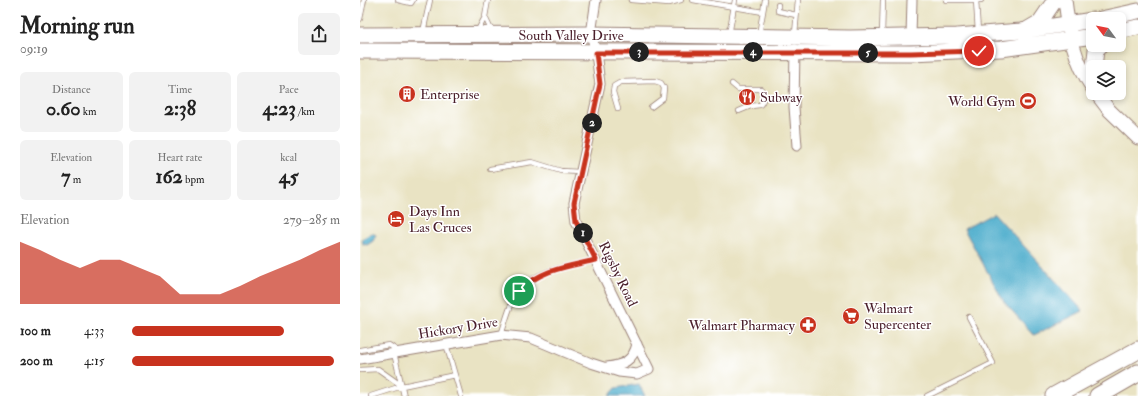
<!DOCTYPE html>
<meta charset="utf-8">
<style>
:root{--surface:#fff;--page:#f2f2f2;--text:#222;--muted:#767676;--accent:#c8321e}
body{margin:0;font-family:"IM FELL Double Pica",serif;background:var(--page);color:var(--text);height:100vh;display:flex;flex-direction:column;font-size:15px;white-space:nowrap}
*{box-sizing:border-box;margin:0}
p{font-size:13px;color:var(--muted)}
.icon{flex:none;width:22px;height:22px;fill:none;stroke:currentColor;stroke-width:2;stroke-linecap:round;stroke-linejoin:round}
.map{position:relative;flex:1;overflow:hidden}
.drawer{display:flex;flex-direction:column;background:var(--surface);width:360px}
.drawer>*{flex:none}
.needle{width:26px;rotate:302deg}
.controls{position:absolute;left:726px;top:12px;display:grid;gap:8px}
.controls a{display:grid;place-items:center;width:40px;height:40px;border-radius:6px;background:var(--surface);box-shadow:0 2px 6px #0003;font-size:20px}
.pin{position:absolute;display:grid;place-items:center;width:34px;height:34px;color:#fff;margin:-17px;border:2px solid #fff;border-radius:50%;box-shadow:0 1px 4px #0007}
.km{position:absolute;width:20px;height:20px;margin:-10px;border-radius:50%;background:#222;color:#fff;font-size:11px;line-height:20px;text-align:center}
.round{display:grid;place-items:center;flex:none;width:42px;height:42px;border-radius:6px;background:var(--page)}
.head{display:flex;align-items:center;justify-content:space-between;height:68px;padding:0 20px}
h1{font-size:22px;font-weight:700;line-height:30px}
.stats{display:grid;grid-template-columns:repeat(3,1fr);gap:6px;height:68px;padding:4px 20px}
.stats div{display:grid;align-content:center;border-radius:6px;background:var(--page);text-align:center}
.stats b{font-size:20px;font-weight:700}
.stats small{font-size:11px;font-weight:400}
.stats p{font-size:11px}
.chart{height:112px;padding:8px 20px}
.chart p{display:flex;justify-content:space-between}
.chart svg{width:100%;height:72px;margin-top:4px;fill:var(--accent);opacity:.7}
ul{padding:0 20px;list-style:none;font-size:13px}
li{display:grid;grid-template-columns:64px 48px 1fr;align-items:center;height:30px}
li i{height:10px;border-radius:5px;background:var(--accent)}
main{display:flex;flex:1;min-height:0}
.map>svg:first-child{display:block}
.water{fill:#4dadcc;stroke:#4c667c}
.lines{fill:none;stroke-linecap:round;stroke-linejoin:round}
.lane-casing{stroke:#9a8177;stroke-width:6}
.street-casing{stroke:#9a8177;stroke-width:11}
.secondary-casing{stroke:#9a8177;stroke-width:15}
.primary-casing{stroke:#9a8177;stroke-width:17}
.highway-casing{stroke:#9a8177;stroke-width:19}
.lane{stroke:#fff;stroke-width:4.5}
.street{stroke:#fff;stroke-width:9}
.secondary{stroke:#fff;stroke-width:13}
.primary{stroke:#fff;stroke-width:15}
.highway{stroke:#fff;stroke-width:17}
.route-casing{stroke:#fff;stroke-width:8}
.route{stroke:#c8321e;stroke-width:5}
.labels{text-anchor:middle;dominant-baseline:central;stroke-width:3;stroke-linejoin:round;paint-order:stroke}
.street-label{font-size:14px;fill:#4a1f2b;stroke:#fff}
.poi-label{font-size:14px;fill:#4a1f2b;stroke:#fff;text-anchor:start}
</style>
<main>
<section class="drawer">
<div class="head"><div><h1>Morning run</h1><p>09:19</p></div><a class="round"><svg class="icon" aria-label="share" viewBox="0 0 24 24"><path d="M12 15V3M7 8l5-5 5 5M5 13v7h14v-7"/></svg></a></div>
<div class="stats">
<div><p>Distance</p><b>0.60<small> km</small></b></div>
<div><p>Time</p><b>2:38</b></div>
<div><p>Pace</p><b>4:23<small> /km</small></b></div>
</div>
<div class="stats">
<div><p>Elevation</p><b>7<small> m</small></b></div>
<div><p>Heart rate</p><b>162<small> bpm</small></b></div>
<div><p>kcal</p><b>45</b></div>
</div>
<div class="chart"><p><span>Elevation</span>279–285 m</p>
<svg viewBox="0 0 160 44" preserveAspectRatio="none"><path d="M0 44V6L10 11L20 17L30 22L40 17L50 17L60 22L70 27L80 38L90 38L100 38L110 33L120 27L130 22L140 17L150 11L160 6V44z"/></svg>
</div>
<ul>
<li><b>100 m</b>4:33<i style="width:73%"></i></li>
<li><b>200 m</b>4:15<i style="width:97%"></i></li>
</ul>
</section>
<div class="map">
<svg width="778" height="396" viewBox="0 0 778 396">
<rect width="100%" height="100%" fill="#fff"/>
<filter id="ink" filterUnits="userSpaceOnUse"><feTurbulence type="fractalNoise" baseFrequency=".025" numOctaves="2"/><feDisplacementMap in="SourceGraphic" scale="8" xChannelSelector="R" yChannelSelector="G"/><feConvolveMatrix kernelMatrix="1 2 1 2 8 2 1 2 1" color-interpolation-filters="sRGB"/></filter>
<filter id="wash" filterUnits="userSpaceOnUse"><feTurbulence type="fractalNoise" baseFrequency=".012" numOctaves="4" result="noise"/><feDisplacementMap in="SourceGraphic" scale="16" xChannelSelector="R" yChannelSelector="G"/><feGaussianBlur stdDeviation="0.9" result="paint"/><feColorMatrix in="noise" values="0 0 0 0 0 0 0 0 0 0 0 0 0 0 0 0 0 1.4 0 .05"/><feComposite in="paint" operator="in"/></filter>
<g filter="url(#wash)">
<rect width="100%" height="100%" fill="#e9e3c3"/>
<path class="water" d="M634 213 723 311 674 335 644 302 604 229Z
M12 233 16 235 13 241 7 245 3 244 2 239Z
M279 384 285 396H249L256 388Z"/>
</g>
<g filter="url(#ink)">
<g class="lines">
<g class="lane-casing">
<path id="lane" d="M38 0 51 3 53 0
M271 0 309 3 321 0
M333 0 403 12
M586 0H621
M616 0 618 32
M418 5V11L436 15
M125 17 128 0
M0 19 4 0
M63 32 70 0
M117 32 125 17 132 32
M435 34 438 0
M369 35 375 0
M399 35 405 0
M522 35 523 0
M372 84 378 89H401C404 95 404 101 400 105L391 106 379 111
M258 109 253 92 254 86 261 82 295 81 301 83 304 88 303 98 291 107
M130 169 172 162 201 171 220 172
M141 335C146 321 150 301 160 290 178 269 210 266 236 260
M86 344 101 396
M0 350 29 345 38 351
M34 353 44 396
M0 370 18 369 42 386
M11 396 42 386 95 375
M567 396 633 363 609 317"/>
</g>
<g class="street-casing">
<path id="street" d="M551 36 552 0
M435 49 434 107 437 146
M0 359 141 335 171 338 231 363 259 372 277 374 289 369 216 221 214 203 240 84 236 53 231 34 236 0
M247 367C263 365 273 361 277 344"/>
</g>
<g class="secondary-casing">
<path id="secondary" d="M705 0C709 34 714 60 733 89
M736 93 749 110 778 138"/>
</g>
<g class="primary-casing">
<path id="primary" d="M741 19 778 11
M668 29 680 22 695 0
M759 31 778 27
M0 35 231 34 490 38 597 36 661 31 733 20
M0 51 551 53 641 49 733 36
M734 67 736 50 741 45"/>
</g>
<g class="highway-casing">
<path id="highway" d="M694 396 778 350
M738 396 778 373"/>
</g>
<use href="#lane" class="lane"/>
<use href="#street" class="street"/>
<use href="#secondary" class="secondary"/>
<use href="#primary" class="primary"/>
<use href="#highway" class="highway"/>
</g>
</g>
<g class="lines" filter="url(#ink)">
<g class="route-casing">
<path id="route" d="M159 291C182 269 206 267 236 260L216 221 214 203 240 84 236 53H551L619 51"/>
</g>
<use href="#route" class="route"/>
</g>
<defs>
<g id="building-disc" transform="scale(0.9)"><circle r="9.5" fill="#c8321e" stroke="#fff"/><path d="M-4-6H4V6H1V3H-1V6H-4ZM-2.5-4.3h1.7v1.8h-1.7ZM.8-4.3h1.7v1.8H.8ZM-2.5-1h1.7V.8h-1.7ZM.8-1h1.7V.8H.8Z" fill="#fff"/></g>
<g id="restaurant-disc" transform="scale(0.9)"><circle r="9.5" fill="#c8321e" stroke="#fff"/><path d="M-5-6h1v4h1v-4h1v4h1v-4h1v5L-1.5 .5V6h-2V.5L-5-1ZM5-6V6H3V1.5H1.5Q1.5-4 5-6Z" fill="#fff"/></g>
<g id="stadium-disc" transform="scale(0.9)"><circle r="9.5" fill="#c8321e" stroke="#fff"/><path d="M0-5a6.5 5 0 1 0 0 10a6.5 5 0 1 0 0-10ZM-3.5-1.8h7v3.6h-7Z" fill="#fff"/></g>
<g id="hotel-disc" transform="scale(0.9)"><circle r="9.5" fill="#c8321e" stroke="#fff"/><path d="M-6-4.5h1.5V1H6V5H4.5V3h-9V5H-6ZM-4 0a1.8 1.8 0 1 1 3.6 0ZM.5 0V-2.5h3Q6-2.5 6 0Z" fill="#fff"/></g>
<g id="supermarket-disc" transform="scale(0.9)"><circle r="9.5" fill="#c8321e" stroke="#fff"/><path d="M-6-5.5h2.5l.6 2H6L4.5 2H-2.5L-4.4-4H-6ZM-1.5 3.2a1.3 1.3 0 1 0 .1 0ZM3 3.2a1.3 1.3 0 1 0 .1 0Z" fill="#fff"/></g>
<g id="pharmacy-disc" transform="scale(0.9)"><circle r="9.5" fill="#c8321e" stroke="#fff"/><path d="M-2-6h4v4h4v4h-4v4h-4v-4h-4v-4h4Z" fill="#fff"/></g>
</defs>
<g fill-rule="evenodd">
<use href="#building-disc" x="47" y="94"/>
<use href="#restaurant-disc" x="387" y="97"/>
<use href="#stadium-disc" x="668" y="101"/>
<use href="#hotel-disc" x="36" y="219"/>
<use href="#supermarket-disc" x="491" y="316"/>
<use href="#pharmacy-disc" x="448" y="325"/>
</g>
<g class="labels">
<g class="street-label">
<text x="211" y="35">South Valley Drive</text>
<text transform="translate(258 274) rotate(64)">Rigsby Road</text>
<text transform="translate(98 328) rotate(-9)">Hickory Drive</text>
</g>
<g class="poi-label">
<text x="60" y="94">Enterprise</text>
<text x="400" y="97">Subway</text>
<text x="655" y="101" text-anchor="end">World Gym</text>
<text x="49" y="211">Days Inn<tspan x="49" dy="16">Las Cruces</tspan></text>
<text x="504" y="308">Walmart<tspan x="504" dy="16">Supercenter</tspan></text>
<text x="435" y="325" text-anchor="end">Walmart Pharmacy</text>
</g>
</g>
</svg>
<div class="controls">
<a><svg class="needle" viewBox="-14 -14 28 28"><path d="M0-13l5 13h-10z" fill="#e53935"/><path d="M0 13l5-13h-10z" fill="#767676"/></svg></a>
<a><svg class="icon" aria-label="layers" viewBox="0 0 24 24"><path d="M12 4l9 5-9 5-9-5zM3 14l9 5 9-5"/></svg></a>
</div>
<div class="pin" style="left:159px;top:291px;background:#1e9e55"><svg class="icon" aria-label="arrive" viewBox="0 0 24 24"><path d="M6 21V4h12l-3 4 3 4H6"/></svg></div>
<div class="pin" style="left:619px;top:51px;background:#d93025"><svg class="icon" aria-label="check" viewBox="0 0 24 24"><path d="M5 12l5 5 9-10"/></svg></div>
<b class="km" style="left:223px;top:233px">1</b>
<b class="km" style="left:232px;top:123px">2</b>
<b class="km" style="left:279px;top:52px">3</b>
<b class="km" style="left:393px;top:52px">4</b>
<b class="km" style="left:508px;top:53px">5</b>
</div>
</main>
